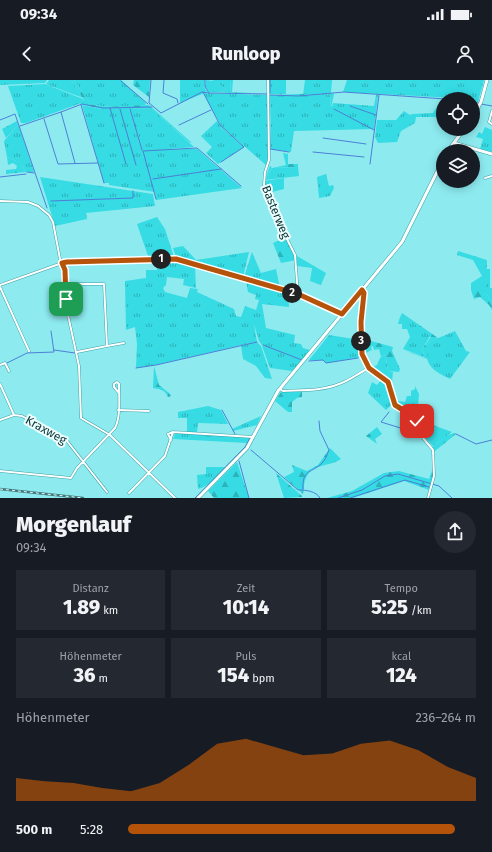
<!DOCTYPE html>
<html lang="de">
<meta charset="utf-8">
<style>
:root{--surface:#171b24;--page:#242831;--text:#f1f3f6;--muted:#9ea1a6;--accent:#b45309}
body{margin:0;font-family:"Fira Sans",sans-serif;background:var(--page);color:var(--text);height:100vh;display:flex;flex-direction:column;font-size:15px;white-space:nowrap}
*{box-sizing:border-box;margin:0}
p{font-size:13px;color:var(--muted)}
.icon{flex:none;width:22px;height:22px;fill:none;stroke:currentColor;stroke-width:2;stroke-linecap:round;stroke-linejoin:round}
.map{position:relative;height:418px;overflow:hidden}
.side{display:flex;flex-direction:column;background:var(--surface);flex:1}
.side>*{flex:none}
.fabs{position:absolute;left:436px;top:12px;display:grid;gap:8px}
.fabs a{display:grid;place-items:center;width:44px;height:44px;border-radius:50%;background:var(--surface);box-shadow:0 2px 10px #0003;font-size:20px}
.pin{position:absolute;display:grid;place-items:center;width:34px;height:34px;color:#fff;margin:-17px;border-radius:8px;box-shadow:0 2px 6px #0006}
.km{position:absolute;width:20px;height:20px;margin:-10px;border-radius:50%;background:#222;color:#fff;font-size:11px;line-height:20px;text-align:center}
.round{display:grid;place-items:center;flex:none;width:42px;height:42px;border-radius:21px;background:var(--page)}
.headline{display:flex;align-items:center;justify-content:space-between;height:68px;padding:0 16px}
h1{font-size:22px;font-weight:800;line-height:30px}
.metrics{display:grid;grid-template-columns:repeat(3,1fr);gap:6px;height:68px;padding:4px 16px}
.metrics div{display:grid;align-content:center;border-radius:0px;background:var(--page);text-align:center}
.metrics b{font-size:20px;font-weight:800}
.metrics small{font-size:11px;font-weight:400}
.metrics p{font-size:11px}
.chart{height:112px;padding:8px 16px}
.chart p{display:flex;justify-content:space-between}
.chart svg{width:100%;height:72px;margin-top:4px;fill:var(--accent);opacity:.7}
ul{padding:0 16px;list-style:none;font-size:13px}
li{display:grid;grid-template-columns:64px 48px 1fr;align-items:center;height:30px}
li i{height:10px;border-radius:5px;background:var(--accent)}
.status{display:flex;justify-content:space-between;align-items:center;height:28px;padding:0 20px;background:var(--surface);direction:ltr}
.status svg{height:11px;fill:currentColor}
header{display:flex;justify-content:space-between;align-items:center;height:52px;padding:0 16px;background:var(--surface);font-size:18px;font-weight:800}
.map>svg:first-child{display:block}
.grass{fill:url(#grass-tufts)}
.forest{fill:url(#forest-firs)}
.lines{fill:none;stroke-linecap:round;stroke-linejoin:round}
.stream{stroke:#4c7fd6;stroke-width:1}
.minor-casing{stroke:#3fa0a5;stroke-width:3}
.major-casing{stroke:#3fa0a5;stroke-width:4}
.minor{stroke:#fff;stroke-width:2}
.major{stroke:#fff;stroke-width:3}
.rail-casing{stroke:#3d7a7d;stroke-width:2.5}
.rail{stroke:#edfeff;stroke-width:1;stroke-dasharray:3;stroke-linecap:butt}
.route-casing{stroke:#fff;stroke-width:8}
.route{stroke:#b45309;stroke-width:5}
.labels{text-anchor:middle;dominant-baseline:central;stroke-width:4;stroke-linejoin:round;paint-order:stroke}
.street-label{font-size:12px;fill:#0c3638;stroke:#edfeff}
</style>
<div class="status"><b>09:34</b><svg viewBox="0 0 49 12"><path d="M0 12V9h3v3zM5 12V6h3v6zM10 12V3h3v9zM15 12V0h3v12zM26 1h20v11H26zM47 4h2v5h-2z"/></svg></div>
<header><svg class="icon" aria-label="back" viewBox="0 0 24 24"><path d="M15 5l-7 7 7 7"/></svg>Runloop<svg class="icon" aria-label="person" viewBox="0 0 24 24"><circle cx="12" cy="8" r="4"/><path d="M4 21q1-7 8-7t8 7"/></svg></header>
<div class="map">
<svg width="492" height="418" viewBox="0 0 492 418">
<defs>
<pattern id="grass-tufts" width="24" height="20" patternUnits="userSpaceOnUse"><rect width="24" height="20" fill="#36dbe3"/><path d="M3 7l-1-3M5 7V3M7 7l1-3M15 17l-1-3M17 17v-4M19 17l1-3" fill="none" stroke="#2cb2b9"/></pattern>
<pattern id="forest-firs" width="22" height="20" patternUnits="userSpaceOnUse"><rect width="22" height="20" fill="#36dbe3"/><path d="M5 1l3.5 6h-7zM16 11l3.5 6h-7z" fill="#2cb2b9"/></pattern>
</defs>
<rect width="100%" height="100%" fill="#8debf0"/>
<path class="grass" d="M0 0H47L45 3 0 5Z
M49 0H71L83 18 46 4Z
M74 0H121L146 23 145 25C126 27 109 28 90 24Z
M180 0H205L204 7 207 12 180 23Z
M212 0H231L230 13 220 12 226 11 227 10Z
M270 0H286V14H270Z
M305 0H332L331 13 303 15Z
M347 0H484L478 22H473V19L343 12Z
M45 4 83 19 84 22 26 43H21L8 6Z
M203 13 267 15 268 77 266 85 222 47Z
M331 14 330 25 332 27 333 23 374 26 376 15H378L374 49 294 51 291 72 271 69 270 15 299 16Z
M441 20H443V37H416L415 43 401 51 397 62 378 63 375 57 377 40H396L404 31 410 35 412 34 433 33Z
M82 25 102 29H129L141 68H142L131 29 151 28 194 67 170 69H197L242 108 156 120 155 112 109 105V103H104Z
M217 41 222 48 244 67 218 84 206 73 212 67 201 56Z
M18 45 19 46 34 92H26L21 84V81H16L7 77 4 61Z
M485 47 492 50V72L480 69 483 59 476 57 479 52 482 54Z
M298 87 299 96 265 100 272 88Z
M326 94 329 106 333 105 334 108 330 116 319 118 317 97Z
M40 97 153 114 155 126 86 133 87 139 55 146Z
M284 98V109L268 113 264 101Z
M157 137 165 149 174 177 96 180 95 178 148 176 137 144Z
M183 166 196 180 249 172 243 197 176 177 173 168Z
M252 172 261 193 276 189 280 208 244 197Z
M297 176 326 193 321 205 310 201 312 188 297 186Z
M157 181H177L195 186 196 208 183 205 184 199 167 197 166 205 163 208 165 212 187 218 190 208 198 209 197 212 234 229 236 236 241 237 245 226 256 230 259 220 255 219 256 215 248 212 246 201 288 213 289 227 262 224 266 248 295 255 294 263 301 264 303 268 310 270 302 280 262 265 259 261 254 244 257 262 261 266 272 299 265 298 256 286 243 279 241 266 255 262 155 285 136 288 137 264 135 247 126 250 125 201 146 198V190H157Z
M486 189H490V208H492V223L486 213Z
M404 236 431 255 422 269 425 277 403 269 410 257 407 249H402V244H398L400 237Z
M455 251 466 271 470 272 450 299C434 291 425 287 426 266L431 261Z
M329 255 360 260 362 277 326 283 323 280H309Z
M262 266H264L302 280 292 291 270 288Z
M384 275 386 278 388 291 393 292 392 302 371 288 377 285 380 278Z
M382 299 388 305 393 323 386 330 368 313 372 302 377 305Z
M415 306 419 314 417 338 399 328 394 320 405 322 407 316H411V311L415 309Z
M208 326 221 330 228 344 198 343 197 353 187 352V338H178V332Z
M261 336 257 345 233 351 232 349Z
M419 340 452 352 433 366 423 356Z
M175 353 250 357V358L247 363 173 359Z
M206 387H225C217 395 209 407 198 409L197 395 206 394Z"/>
<path class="forest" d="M71 0H74L90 24C110 29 129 25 149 25L192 63 189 62 151 28 132 29 142 68H141L129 29H102L80 24 84 20Z
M134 0H150L149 17 133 5Z
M206 0 214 1 227 10 226 11 220 12 230 13 231 0H233L232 12 267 14 209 12 205 7Z
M331 13 334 14 331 28H330L331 14 299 16 270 15Z
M17 41 18 45 6 58 2 49Z
M283 73 288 74V84H298V87L272 88 265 99 270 86 272 88 286 85Z
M7 77 16 81 21 80V84L26 92 6 94V90L16 89 17 86 13 83 8 85Z
M280 146 295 176 296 180 281 183 273 163 284 158Z
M458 171 487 180 486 213 492 223V230L489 225 480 217 474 219 471 210V203L482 196 473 180 457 175Z
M402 233 438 258 431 261 426 266 428 279 403 270 425 277 422 269 431 257 404 236 400 237Z
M364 259 393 267 392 271 400 289 399 292 388 291 386 278 384 275 381 277 379 269 374 270 373 266 371 267 372 270 363 274Z
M154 286 159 305 169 313 171 316 168 317C165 310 160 309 153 308Z
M302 311V317L297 318 292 322V332H288L275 321 281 312Z
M377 347 382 354 375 359 377 364 366 356Z
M454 353 456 354 435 371 432 367 446 356Z
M330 368 341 379C330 387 312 383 306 398 303 403 305 409 303 414L284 397 294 392 292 385 307 391 318 385Z
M237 382 249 418H214L208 411Z
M433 388V396L429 410 404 401 353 418H327L352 411 384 393 399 391 429 399Z
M276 393 302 416V417L284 418Z"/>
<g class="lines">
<path class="stream" d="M151 0 149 23 161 33 202 12 209 13
M164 0 163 13 177 19 178 23
M205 0V7L209 13 267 14
M270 0V13
M121 1 148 24
M203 12 220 45 244 67 221 82
M270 15 299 16 344 12 445 19
M269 19 270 69 289 72
M473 22 478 23
M481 24 492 26
M81 25 104 103
M350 26 376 35
M110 28 126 84
M120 29 136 85
M130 29 142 70
M334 29 374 50
M61 32 82 24 103 28 152 27
M44 39 58 84 98 83
M0 40 15 34 47 128
M179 45 211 30
M20 46 61 32 75 83
M323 58 366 64
M459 66 473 70
M313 72 364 77
M370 84 379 15
M27 92 34 93
M0 97 26 94
M153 99 221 89
M156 119 143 71 197 68 241 106
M51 121 133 118V111
M263 265 302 280
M54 270 75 273
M309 281 323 280 326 283 358 278
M7 283 27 273 54 272 51 251
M136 288 156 285 257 262
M222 330 235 354
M389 332 381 342 420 354 425 362
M456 354 476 364 492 360
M251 370 298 410C306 410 316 411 320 418
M239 381 249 418
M303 409C302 388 312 394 323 382 326 379 327 374 329 370L320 351 319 341
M195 418 245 367 250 358
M338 418 362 410 385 396 398 394 439 406 452 418
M350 418 405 400 429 407"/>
<g class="minor-casing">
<path id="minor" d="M268 0 269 80 265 92 264 105 278 141 295 175 298 215
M492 31 489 42 492 44
M485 98 492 96
M0 121 28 122 38 126 49 135 53 142 60 179 64 186 68 235 79 286 81 338 110 355 175 418
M66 204H104L107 266 77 272
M0 205 62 183 176 179 298 215 342 234
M0 207 29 271
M362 210 364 213 361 242 362 274 369 288 386 301 395 325 416 338 423 358 433 370 434 396 428 418
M107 266 124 263
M0 285 5 283 9 291
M0 304 14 335
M280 309 283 311C301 310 322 311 339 304 349 301 359 293 369 288
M118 330 149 331
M0 340 14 335 22 336 67 361 107 412
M171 360 168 354 173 352 253 357
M0 391 71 398 77 388 115 348C121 336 119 318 119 304L117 302 114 304V307L119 313
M129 413 165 376 173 352"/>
</g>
<g class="major-casing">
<path id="major" d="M473 36 481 22 487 0
M454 63 492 74
M448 71 464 49
M198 418 247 368 278 311 402 162 443 80"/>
</g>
<use href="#minor" class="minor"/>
<use href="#major" class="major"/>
<g class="rail-casing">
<path id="rail" d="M0 409 83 418"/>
</g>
<use href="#rail" class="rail"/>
</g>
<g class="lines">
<g class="route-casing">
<path id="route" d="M66 219 65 190 62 183 67 182 176 179 298 214 342 234 362 210 364 213 361 242 362 274 369 288 388 302 395 325 416 338 417 341"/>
</g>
<use href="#route" class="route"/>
</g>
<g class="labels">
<g class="street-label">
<text transform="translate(276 132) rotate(68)">Basterweg</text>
<text transform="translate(46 350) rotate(29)">Kraxweg</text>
</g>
</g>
</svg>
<div class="fabs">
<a><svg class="icon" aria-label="locate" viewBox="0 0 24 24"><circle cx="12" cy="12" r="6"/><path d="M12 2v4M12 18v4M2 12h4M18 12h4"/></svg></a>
<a><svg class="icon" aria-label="layers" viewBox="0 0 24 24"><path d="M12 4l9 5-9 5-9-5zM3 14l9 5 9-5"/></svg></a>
</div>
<div class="pin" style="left:66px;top:219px;background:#1e9e55"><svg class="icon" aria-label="arrive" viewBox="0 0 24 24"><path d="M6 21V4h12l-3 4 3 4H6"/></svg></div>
<div class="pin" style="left:417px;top:341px;background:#d93025"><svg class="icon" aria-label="check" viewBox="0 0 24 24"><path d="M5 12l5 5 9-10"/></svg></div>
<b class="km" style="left:161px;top:179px">1</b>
<b class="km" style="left:292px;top:213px">2</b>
<b class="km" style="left:361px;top:261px">3</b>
</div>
<section class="side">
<div class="headline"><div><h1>Morgenlauf</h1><p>09:34</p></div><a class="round"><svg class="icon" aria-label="share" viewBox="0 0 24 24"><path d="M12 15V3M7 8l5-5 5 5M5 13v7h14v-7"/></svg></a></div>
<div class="metrics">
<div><p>Distanz</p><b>1.89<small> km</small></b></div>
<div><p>Zeit</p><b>10:14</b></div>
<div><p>Tempo</p><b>5:25<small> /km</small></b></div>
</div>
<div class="metrics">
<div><p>Höhenmeter</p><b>36<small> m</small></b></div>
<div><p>Puls</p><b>154<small> bpm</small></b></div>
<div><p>kcal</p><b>124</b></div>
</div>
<div class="chart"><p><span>Höhenmeter</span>236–264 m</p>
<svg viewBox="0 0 160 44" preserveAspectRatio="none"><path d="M0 44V30L10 32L20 33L30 36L40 38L50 33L60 22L70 9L80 6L90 11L100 16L110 15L120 9L130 7L140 13L150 23L160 30V44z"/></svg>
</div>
<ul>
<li><b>500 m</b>5:28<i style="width:94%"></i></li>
</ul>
</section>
